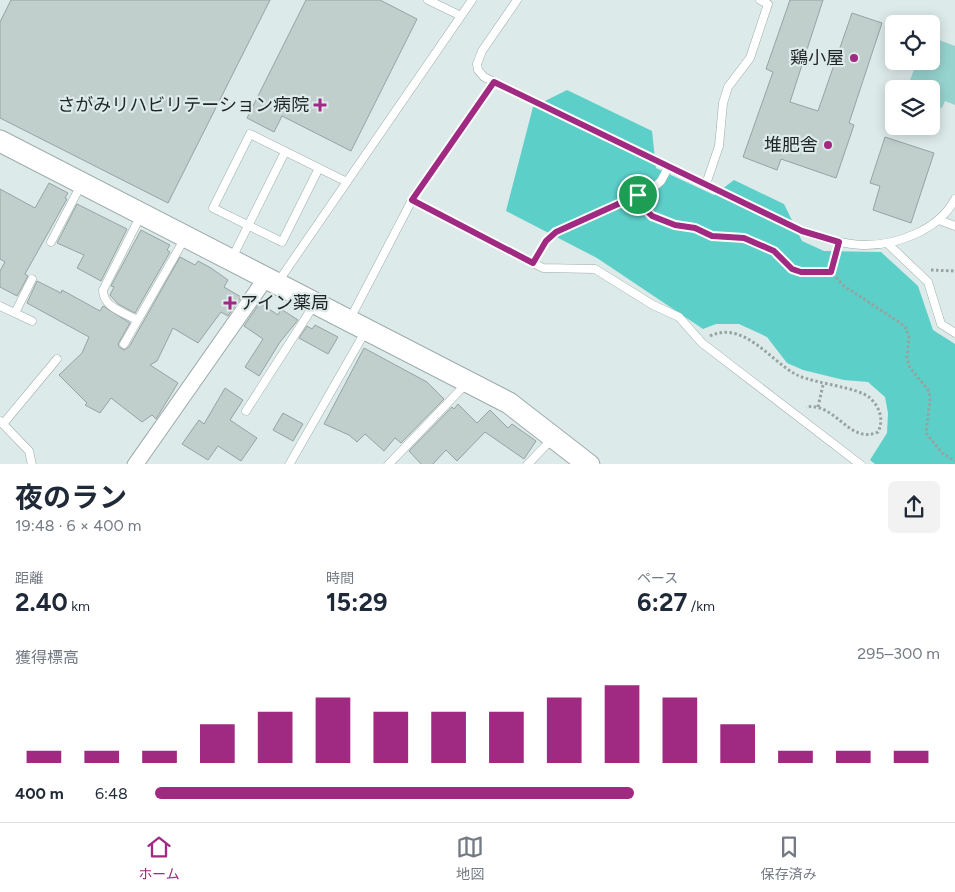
<!DOCTYPE html>
<html lang="ja">
<meta charset="utf-8">
<style>
:root{--surface:#fff;--page:#f2f2f3;--text:#1f2937;--muted:#747a83;--line:#e0e1e3;--accent:#a02982}
body{margin:0;font-family:Figtree,"Noto Sans JP",sans-serif;background:var(--page);color:var(--text);height:100vh;display:flex;flex-direction:column;font-size:19px;white-space:nowrap}
*{box-sizing:border-box;margin:0}
p{font-size:16px;color:var(--muted)}
.icon{flex:none;width:28px;height:28px;fill:none;stroke:currentColor;stroke-width:2;stroke-linecap:round;stroke-linejoin:round}
.map{position:relative;height:464px;overflow:hidden}
.drawer{display:flex;flex-direction:column;background:var(--surface);flex:1}
.drawer>*{flex:none}
.controls{position:absolute;left:885px;top:15px;display:grid;gap:10px}
.controls a{display:grid;place-items:center;width:55px;height:55px;border-radius:8px;background:var(--surface);box-shadow:0 2px 12px #0003;font-size:25px}
.pin{position:absolute;display:grid;place-items:center;width:42px;height:42px;color:#fff;margin:-21px;border:2px solid #fff;border-radius:50%;box-shadow:0 1px 5px #0007}
.round{display:grid;place-items:center;flex:none;width:52px;height:52px;border-radius:8px;background:var(--page)}
.headline{display:flex;align-items:center;justify-content:space-between;height:85px;padding:0 15px}
h1{font-size:28px;font-weight:700;line-height:38px}
.stats{display:grid;grid-template-columns:repeat(3,1fr);gap:8px;height:85px;padding:5px 15px}
.stats div{display:grid;align-content:center}
.stats b{font-size:25px;font-weight:700}
.stats small{font-size:14px;font-weight:400}
.stats p{font-size:14px}
.chart{height:140px;padding:10px 15px}
.chart p{display:flex;justify-content:space-between}
.chart svg{width:100%;height:90px;margin-top:5px;stroke:var(--accent);stroke-width:6}
ul{padding:0 15px;list-style:none;font-size:16px}
li{display:grid;grid-template-columns:80px 60px 1fr;align-items:center;height:38px}
li i{height:12px;border-radius:6px;background:var(--accent)}
.menu{display:flex;justify-content:space-around;align-items:center;height:70px;border-top:1px solid var(--line);background:var(--surface);font-size:14px;color:var(--muted)}
.menu a{display:grid;justify-items:center;gap:2px}
.menu .active{color:var(--accent)}
.map>svg:first-child{display:block}
.green{fill:#96d3cf}
.forest{fill:#5ccfc8}
.building{fill:#c0cecc;stroke:#96a3a2}
.lines{fill:none;stroke-linecap:round;stroke-linejoin:round}
.lane-casing{stroke:#9eacab;stroke-width:9}
.street-casing{stroke:#9eacab;stroke-width:17}
.secondary-casing{stroke:#9eacab;stroke-width:23}
.path{stroke:#97a2a1;stroke-width:3;stroke-dasharray:2.5 2.5;stroke-linecap:butt}
.lane{stroke:#fff;stroke-width:8}
.street{stroke:#fff;stroke-width:15}
.secondary{stroke:#fff;stroke-width:21}
.route-casing{stroke:#fff;stroke-width:10}
.route{stroke:#a02982;stroke-width:6}
.poi-dot{fill:#a02982;stroke:#dceae9;stroke-width:2}
.labels{text-anchor:middle;dominant-baseline:central;stroke-width:4.5;stroke-linejoin:round;paint-order:stroke}
.poi-label{font-size:18px;fill:#1f2424;stroke:#dceae9;text-anchor:end}
</style>
<div class="map">
<svg width="955" height="465" viewBox="0 0 955 465">
<rect width="100%" height="100%" fill="#dceae9"/>
<path class="green" d="M931 37 955 46V105L945 101 942 108 931 105V89H907L917 61H931Z"/>
<path class="forest" d="M567 90 652 131 656 168 714 195 734 180 784 204 802 241 824 251 881 252 918 286 933 330 955 344V464H875L870 460 887 433 888 413 885 397 868 382 844 380 803 370 787 363 767 337 739 324H716L703 329 597 258 506 211 533 107Z"/>
<path class="building" d="M11 0H270L168 203 0 118V22Z
M306 0H380L417 19 351 151 282 116 274 132 247 118Z
M790 0H823L790 102 818 111 852 13 882 23 849 123 854 125 836 178 781 159 777 170 743 157 773 72 766 69Z
M885 137 934 153 911 223 873 210 880 186 870 183Z
M49 183 68 193 65 198 67 199 25 274 28 276 17 296 0 287V271L5 262 0 259V189L35 208Z
M77 204 127 229 101 281 77 268 84 255 57 243Z
M141 230 170 245 167 250 170 252 135 313 118 304 110 295 114 287 111 286Z
M180 257 195 265 198 261 211 268 228 280 224 287 241 297 228 316 221 312 198 343 173 328 157 361 150 365 178 383 156 419 152 415 142 422 111 398 100 413 85 405 87 403 59 375 82 353 89 337 27 303 37 281 61 293 62 290 100 311 103 306 130 323 118 344 119 347 124 350 129 347Z
M260 303 278 315 281 309 298 320 280 342 259 376 245 367 263 339 244 326Z
M315 325 338 337 328 354 299 338 307 326 312 329Z
M364 348 427 382 444 399 401 443 395 438 384 451 365 434 357 442 349 435 324 424Z
M225 388 243 400 230 420 257 438 241 461 218 446 208 460 182 444 199 420 204 424Z
M458 404 477 423 490 410 508 428 512 424 536 441 524 459 485 432 457 461 446 450 432 465H422L409 451 452 407 454 409Z
M283 413 303 424 293 441 273 430Z"/>
<g class="lines">
<g class="lane-casing">
<path id="lane" d="M428 0 461 16
M517 0 482 51 477 64 478 70 484 77 802 231C822 238 841 244 862 245 896 246 939 230 955 199
M319 168 282 242 213 208 250 134 347 182
M706 184 719 146 723 103 728 87 750 58 768 4 760 0
M412 200 543 268 595 269 653 305 679 317 702 343 861 465
M939 220 955 226
M51 242 81 185
M887 243 928 282 941 324 955 333
M231 260 285 152
M533 263 546 241 557 232 652 189 661 181 669 166
M278 282 472 0
M0 306 32 321
M15 313 32 279
M350 319 412 200 494 82
M137 320C123 312 103 307 103 290L141 215
M124 344 185 238
M246 411 314 305
M0 421 29 451 32 465
M3 424 57 359
M289 465 365 332
M388 465 467 383
M527 465 552 439"/>
</g>
<g class="street-casing">
<path id="street" d="M135 465 266 278"/>
</g>
<g class="secondary-casing">
<path id="secondary" d="M0 141 509 403 589 465"/>
</g>
<path class="path" d="M642 205 652 216 675 225 695 228 712 236 743 239 774 251 793 269 801 272H831L844 286 899 322 906 328 909 337 907 358 910 368 929 391 930 400 926 433 942 453 955 461
M931 270 955 271
M831 272 837 253
M710 336C744 320 770 361 797 375 816 384 858 387 870 398 880 407 884 420 878 432 849 445 836 402 806 407
M818 407 823 385"/>
<use href="#lane" class="lane"/>
<use href="#street" class="street"/>
<use href="#secondary" class="secondary"/>
</g>
<g class="lines">
<g class="route-casing">
<path id="route" d="M494 82 802 231 839 242 831 272H801L792 269 774 251 744 238 712 236 695 228 675 225 652 216 644 208 638 195 556 232 546 241 533 263 412 200Z"/>
</g>
<use href="#route" class="route"/>
</g>
<g class="poi-dot">
<circle cx="854" cy="58" r="5"/>
<path d="M317.5 97.5h5v5h5v5h-5v5h-5v-5h-5v-5h5z"/>
<circle cx="828" cy="145" r="5"/>
<path d="M227.5 295.5h5v5h5v5h-5v5h-5v-5h-5v-5h5z"/>
</g>
<g class="labels">
<g class="poi-label">
<text x="844" y="58">鶏小屋</text>
<text x="309" y="105">さがみリハビリテーション病院</text>
<text x="818" y="145">堆肥舎</text>
<text x="240" y="303" text-anchor="start">アイン薬局</text>
</g>
</g>
</svg>
<div class="controls">
<a><svg class="icon" aria-label="locate" viewBox="0 0 24 24"><circle cx="12" cy="12" r="6"/><path d="M12 2v4M12 18v4M2 12h4M18 12h4"/></svg></a>
<a><svg class="icon" aria-label="layers" viewBox="0 0 24 24"><path d="M12 4l9 5-9 5-9-5zM3 14l9 5 9-5"/></svg></a>
</div>
<div class="pin" style="left:638px;top:195px;background:#1e9e55"><svg class="icon" aria-label="arrive" viewBox="0 0 24 24"><path d="M6 21V4h12l-3 4 3 4H6"/></svg></div>
</div>
<section class="drawer">
<div class="headline"><div><h1>夜のラン</h1><p>19:48 · 6 × 400 m</p></div><a class="round"><svg class="icon" aria-label="share" viewBox="0 0 24 24"><path d="M12 15V3M7 8l5-5 5 5M5 13v7h14v-7"/></svg></a></div>
<div class="stats">
<div><p>距離</p><b>2.40<small> km</small></b></div>
<div><p>時間</p><b>15:29</b></div>
<div><p>ペース</p><b>6:27<small> /km</small></b></div>
</div>
<div class="chart"><p><span>獲得標高</span>295–300 m</p>
<svg viewBox="0 0 160 44" preserveAspectRatio="none"><path d="M5 44V38M15 44V38M25 44V38M35 44V25M45 44V19M55 44V12M65 44V19M75 44V19M85 44V19M95 44V12M105 44V6M115 44V12M125 44V25M135 44V38M145 44V38M155 44V38"/></svg>
</div>
<ul>
<li><b>400 m</b>6:48<i style="width:61%"></i></li>
</ul>
</section>
<nav class="menu">
<a class="active"><svg class="icon" aria-label="home" viewBox="0 0 24 24"><path d="M3 11l9-7 9 7M6 9v11h12V9"/></svg>ホーム</a>
<a><svg class="icon" aria-label="map" viewBox="0 0 24 24"><path d="M3 6l6-2 6 2 6-2v14l-6 2-6-2-6 2zM9 4v14M15 6v14"/></svg>地図</a>
<a><svg class="icon" aria-label="saved" viewBox="0 0 24 24"><path d="M7 4h10v16l-5-4-5 4z"/></svg>保存済み</a>
</nav>
